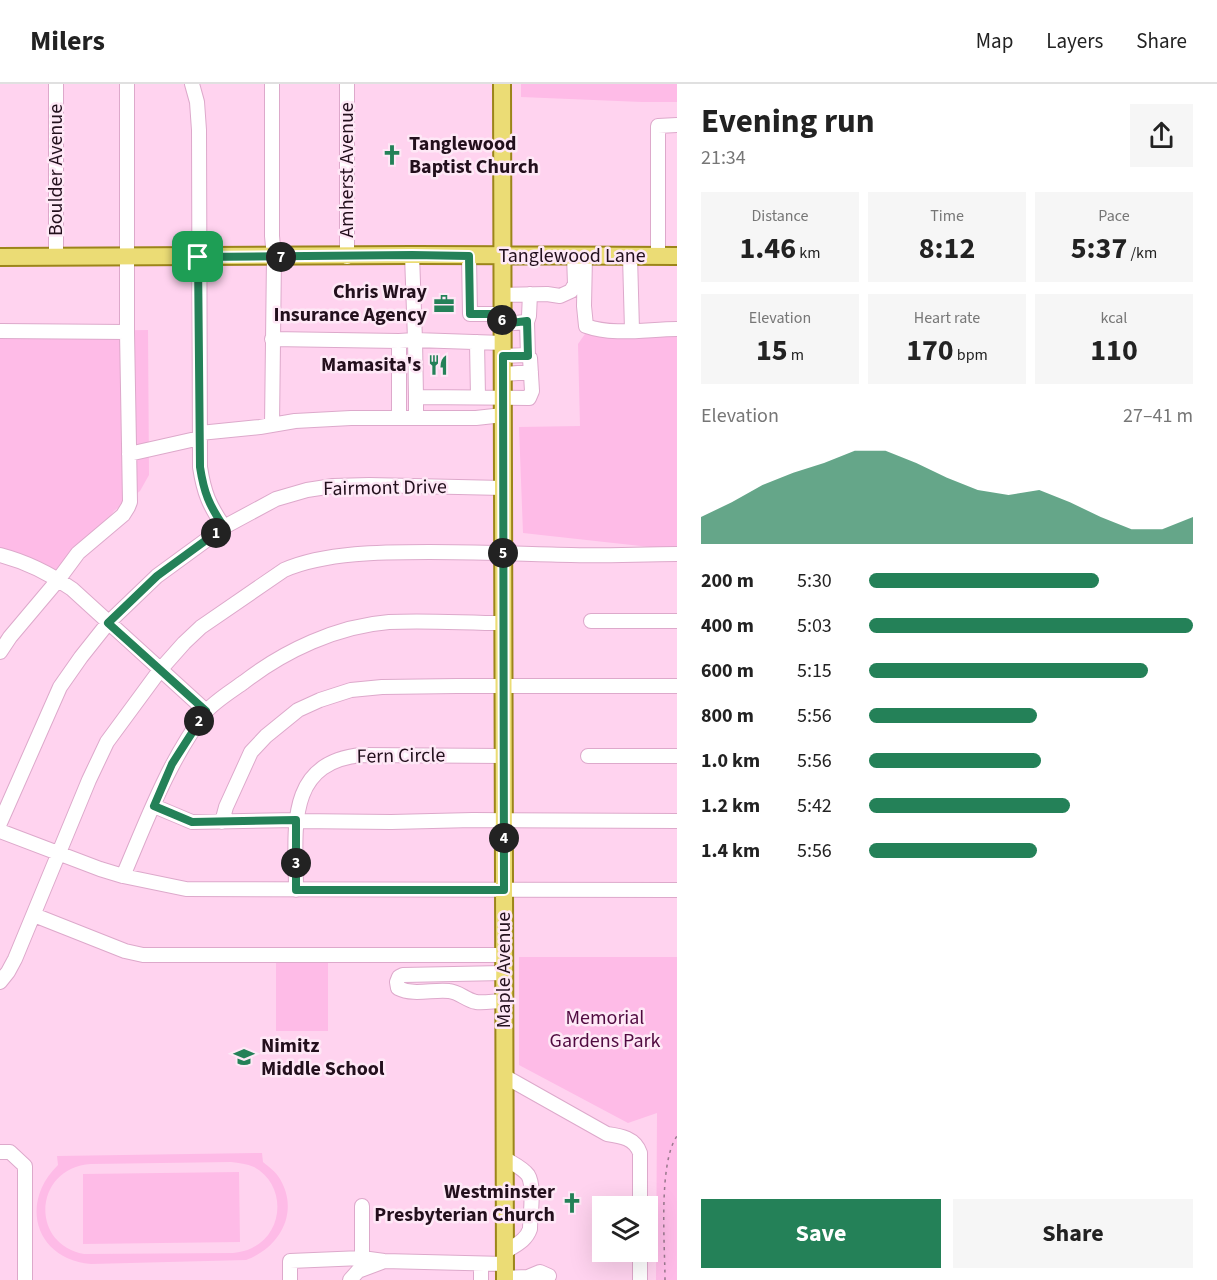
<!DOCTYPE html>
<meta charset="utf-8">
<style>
:root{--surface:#fff;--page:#f6f6f6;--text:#222;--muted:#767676;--line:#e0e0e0;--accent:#248158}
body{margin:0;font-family:"Source Sans 3",sans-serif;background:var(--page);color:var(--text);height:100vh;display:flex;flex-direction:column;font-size:22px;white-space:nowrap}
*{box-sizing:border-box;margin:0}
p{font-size:20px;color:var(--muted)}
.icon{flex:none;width:33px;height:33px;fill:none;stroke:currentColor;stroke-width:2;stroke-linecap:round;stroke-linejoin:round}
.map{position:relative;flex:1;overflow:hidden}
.drawer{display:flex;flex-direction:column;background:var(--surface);width:540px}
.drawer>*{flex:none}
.tools{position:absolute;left:592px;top:1112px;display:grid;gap:12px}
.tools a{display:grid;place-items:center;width:66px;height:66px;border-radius:0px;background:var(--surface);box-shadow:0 6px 24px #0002;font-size:30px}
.pin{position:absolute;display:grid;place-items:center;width:51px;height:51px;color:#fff;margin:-26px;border-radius:12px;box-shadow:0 3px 9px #0006}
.km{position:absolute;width:30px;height:30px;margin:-15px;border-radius:50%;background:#222;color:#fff;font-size:16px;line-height:30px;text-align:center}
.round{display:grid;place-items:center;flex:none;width:63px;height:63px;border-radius:0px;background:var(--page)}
.overview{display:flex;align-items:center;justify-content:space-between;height:102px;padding:0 24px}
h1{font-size:33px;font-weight:700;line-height:45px}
.stats{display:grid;grid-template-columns:repeat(3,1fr);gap:9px;height:102px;padding:6px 24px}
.stats div{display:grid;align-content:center;border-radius:0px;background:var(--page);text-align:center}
.stats b{font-size:30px;font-weight:700}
.stats small{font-size:16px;font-weight:400}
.stats p{font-size:16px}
.chart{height:168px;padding:12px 24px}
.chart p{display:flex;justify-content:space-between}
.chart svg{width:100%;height:108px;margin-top:6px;fill:var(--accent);opacity:.7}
.cta{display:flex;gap:12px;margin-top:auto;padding:12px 24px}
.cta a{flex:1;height:69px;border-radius:0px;background:var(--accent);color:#fff;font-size:24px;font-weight:700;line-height:69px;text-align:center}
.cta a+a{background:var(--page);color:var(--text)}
ul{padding:0 24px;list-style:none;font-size:20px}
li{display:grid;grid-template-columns:96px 72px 1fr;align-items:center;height:45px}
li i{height:15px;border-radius:8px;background:var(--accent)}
header{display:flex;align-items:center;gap:36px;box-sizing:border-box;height:84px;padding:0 30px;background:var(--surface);border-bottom:2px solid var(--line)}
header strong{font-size:28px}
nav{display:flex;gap:33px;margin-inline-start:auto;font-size:21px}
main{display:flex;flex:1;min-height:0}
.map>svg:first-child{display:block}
.green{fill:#febbe7;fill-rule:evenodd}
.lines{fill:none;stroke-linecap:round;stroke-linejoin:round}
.minor-casing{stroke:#dda9cb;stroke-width:16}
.major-casing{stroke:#9c851a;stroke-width:20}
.path{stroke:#99788d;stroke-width:1.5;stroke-dasharray:3 4.5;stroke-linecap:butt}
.minor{stroke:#fff;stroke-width:14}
.major{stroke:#ebdc75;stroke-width:16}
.route-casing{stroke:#fff;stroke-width:12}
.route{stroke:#248158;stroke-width:8}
.labels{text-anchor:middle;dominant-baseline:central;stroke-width:5;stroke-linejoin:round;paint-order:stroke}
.poi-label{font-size:20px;font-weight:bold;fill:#23101d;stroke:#fee8f6;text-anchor:end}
.street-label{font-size:20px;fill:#23101d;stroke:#fee8f6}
.park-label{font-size:20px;fill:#500a40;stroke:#fee8f6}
</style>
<header>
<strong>Milers</strong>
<nav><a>Map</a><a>Layers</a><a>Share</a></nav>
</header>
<main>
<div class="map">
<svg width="677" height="1196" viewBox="0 0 677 1196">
<rect width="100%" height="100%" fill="#ffd3ef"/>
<path class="green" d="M521 0H677V18H642L521 13Z
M148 246 149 391 140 407 114 427 79 474 50 491 0 471V248Z
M587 247H677V466L523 449 519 343 580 342 578 260Z
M519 873H677V1196H656L657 1029 628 1039 519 981Z
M276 879H328V947H276Z
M262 1069 263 1078C269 1083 276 1088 280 1095 300 1129 279 1164 246 1176L91 1180C35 1175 19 1119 58 1081L57 1072ZM231 1078C239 1079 247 1080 254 1083 287 1101 284 1149 252 1164 246 1167 240 1168 233 1169L84 1170C28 1159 35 1083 91 1080Z
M239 1088 240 1158 83 1160V1090Z"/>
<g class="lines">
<g class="minor-casing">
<path id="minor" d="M56 0V173
M192 0 197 18 199 46 200 383C204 409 209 421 224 443
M272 0V152L274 173 272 341
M347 0V173
M412 171 415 256 503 259
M585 172 584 222 586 242C614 252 648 245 677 245
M630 172 632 246
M658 172V42L677 41
M469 173 470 230H503
M502 211 547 210 560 212 571 207 575 200 574 172
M527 238 528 272
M502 240 527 238 529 232 530 210
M0 247 127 248
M272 255 399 257 415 256 416 313
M399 257V334
M477 258 478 313
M503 290 531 288
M416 334V313L529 314 532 307 530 274 526 271 503 272
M200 349 260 343 295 337 351 334H476L503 331
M129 370 200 354
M0 471C27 478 49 489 72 505L206 627
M591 537H677
M0 568 10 553 58 496 78 469 123 431 128 423 130 418 127 248V0
M588 672H677
M154 722 192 738 296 736
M296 737 391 738 473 736 677 737
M222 738 226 723 251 668 266 652 298 626 320 616 351 606 382 603 457 602H677
M0 739 60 603 81 573 108 539 157 492 224 443 276 415 307 406 333 402 369 401 503 404
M0 747 100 785 123 792 186 805 677 806
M123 792C147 736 168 678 205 629 212 619 233 606 244 598 284 567 337 542 389 538 427 536 465 539 503 539
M296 806C296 748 284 678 362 671L503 672
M34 831 125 867 143 871H504
M504 889 403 891 399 893 397 898 398 904C414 912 433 905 449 907 459 908 466 916 476 918 484 919 495 917 504 917
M0 898 8 888 15 875 89 696 107 658 160 586 184 559 201 543 284 486C325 468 384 468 429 468 476 468 524 470 571 471 606 472 642 470 677 470
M504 992 607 1050C621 1052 635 1054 640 1069V1122
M0 1068H10L25 1082V1196
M504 1074C512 1079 523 1084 528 1091 535 1102 530 1131 530 1145 526 1157 515 1161 505 1168
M640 1167V1196
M362 1174V1122
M505 1194 528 1193 540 1188 549 1192
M290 1196V1177L362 1174 384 1177 505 1180
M350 1196 358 1187 382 1178
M481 1196V1180"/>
</g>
<g class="major-casing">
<path id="major" d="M502 0 505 1196
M0 173 412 171 677 172"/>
</g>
<path class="path" d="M665 1196C665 1162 658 1079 677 1052"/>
<use href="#minor" class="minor"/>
<use href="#major" class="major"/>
</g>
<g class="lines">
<g class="route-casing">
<path id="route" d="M412 171 469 172 470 230H502V240L527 237 528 272H503L504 806H296V736L192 738 154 722 172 680 206 627 108 539 157 492 224 443C209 421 204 409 200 383L198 173Z"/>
</g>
<use href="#route" class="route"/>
</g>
<defs>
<g id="church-bare" transform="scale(1.62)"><path d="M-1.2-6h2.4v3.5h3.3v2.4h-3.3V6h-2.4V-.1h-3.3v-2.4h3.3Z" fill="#248158" stroke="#fee8f6" stroke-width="2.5" paint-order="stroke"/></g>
<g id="office-bare" transform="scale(1.62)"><path d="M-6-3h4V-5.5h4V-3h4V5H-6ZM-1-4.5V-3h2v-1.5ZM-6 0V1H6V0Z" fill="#248158" stroke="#fee8f6" stroke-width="2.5" paint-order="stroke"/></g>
<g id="restaurant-bare" transform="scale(1.62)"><path d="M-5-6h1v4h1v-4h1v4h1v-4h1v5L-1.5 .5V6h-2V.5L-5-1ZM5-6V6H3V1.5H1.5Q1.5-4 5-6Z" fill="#248158" stroke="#fee8f6" stroke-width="2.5" paint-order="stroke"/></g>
<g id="school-bare" transform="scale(1.62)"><path d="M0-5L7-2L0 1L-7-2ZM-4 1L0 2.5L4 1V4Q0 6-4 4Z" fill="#248158" stroke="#fee8f6" stroke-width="2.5" paint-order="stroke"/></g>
</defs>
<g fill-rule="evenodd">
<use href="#church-bare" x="392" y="71"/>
<use href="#office-bare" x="444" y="220"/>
<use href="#restaurant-bare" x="438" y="281"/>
<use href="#school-bare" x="244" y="973"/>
<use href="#church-bare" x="572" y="1119"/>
</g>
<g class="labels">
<g class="poi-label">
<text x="409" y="60" text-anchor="start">Tanglewood<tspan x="409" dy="23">Baptist Church</tspan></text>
<text x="427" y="208">Chris Wray<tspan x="427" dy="23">Insurance Agency</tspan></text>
<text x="421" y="281">Mamasita's</text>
<text x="261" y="962" text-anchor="start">Nimitz<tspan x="261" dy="23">Middle School</tspan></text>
<text x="555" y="1108">Westminster<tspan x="555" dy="23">Presbyterian Church</tspan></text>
</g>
<g class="street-label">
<text transform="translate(56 86) rotate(-90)">Boulder Avenue</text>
<text transform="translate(347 86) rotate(-90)">Amherst Avenue</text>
<text x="572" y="172">Tanglewood Lane</text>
<text transform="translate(385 404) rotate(-1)">Fairmont Drive</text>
<text transform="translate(401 672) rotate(-1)">Fern Circle</text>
<text transform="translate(504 886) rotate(-90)">Maple Avenue</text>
</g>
<g class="park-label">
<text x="605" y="934">Memorial<tspan x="605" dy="23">Gardens Park</tspan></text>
</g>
</g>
</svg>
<div class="tools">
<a><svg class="icon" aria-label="layers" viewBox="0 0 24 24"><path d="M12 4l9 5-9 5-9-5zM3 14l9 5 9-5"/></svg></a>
</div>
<div class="pin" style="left:198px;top:173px;background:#1e9e55"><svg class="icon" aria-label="arrive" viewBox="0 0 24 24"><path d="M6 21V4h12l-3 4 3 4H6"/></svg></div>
<b class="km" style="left:216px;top:449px">1</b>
<b class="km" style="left:199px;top:637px">2</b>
<b class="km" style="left:296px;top:779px">3</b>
<b class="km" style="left:504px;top:754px">4</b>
<b class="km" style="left:503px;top:469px">5</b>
<b class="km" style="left:502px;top:236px">6</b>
<b class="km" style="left:281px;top:173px">7</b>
</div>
<section class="drawer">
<div class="overview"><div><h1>Evening run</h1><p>21:34</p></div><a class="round"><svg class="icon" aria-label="share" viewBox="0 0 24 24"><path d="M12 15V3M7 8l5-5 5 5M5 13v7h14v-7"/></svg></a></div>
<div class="stats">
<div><p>Distance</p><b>1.46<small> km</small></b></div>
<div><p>Time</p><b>8:12</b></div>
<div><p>Pace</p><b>5:37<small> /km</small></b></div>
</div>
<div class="stats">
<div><p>Elevation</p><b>15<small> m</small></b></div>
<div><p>Heart rate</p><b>170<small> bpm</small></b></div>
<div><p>kcal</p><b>110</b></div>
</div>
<div class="chart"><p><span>Elevation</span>27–41 m</p>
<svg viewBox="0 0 160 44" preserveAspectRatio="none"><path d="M0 44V33L10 27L20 20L30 15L40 11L50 6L60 6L70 11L80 17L90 22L100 24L110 22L120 27L130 33L140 38L150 38L160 33V44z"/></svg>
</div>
<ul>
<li><b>200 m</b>5:30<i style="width:71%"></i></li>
<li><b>400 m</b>5:03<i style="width:100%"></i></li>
<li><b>600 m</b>5:15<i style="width:86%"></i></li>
<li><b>800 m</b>5:56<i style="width:52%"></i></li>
<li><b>1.0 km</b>5:56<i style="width:53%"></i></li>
<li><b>1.2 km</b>5:42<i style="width:62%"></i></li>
<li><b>1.4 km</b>5:56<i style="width:52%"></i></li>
</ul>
<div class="cta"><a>Save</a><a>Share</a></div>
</section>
</main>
